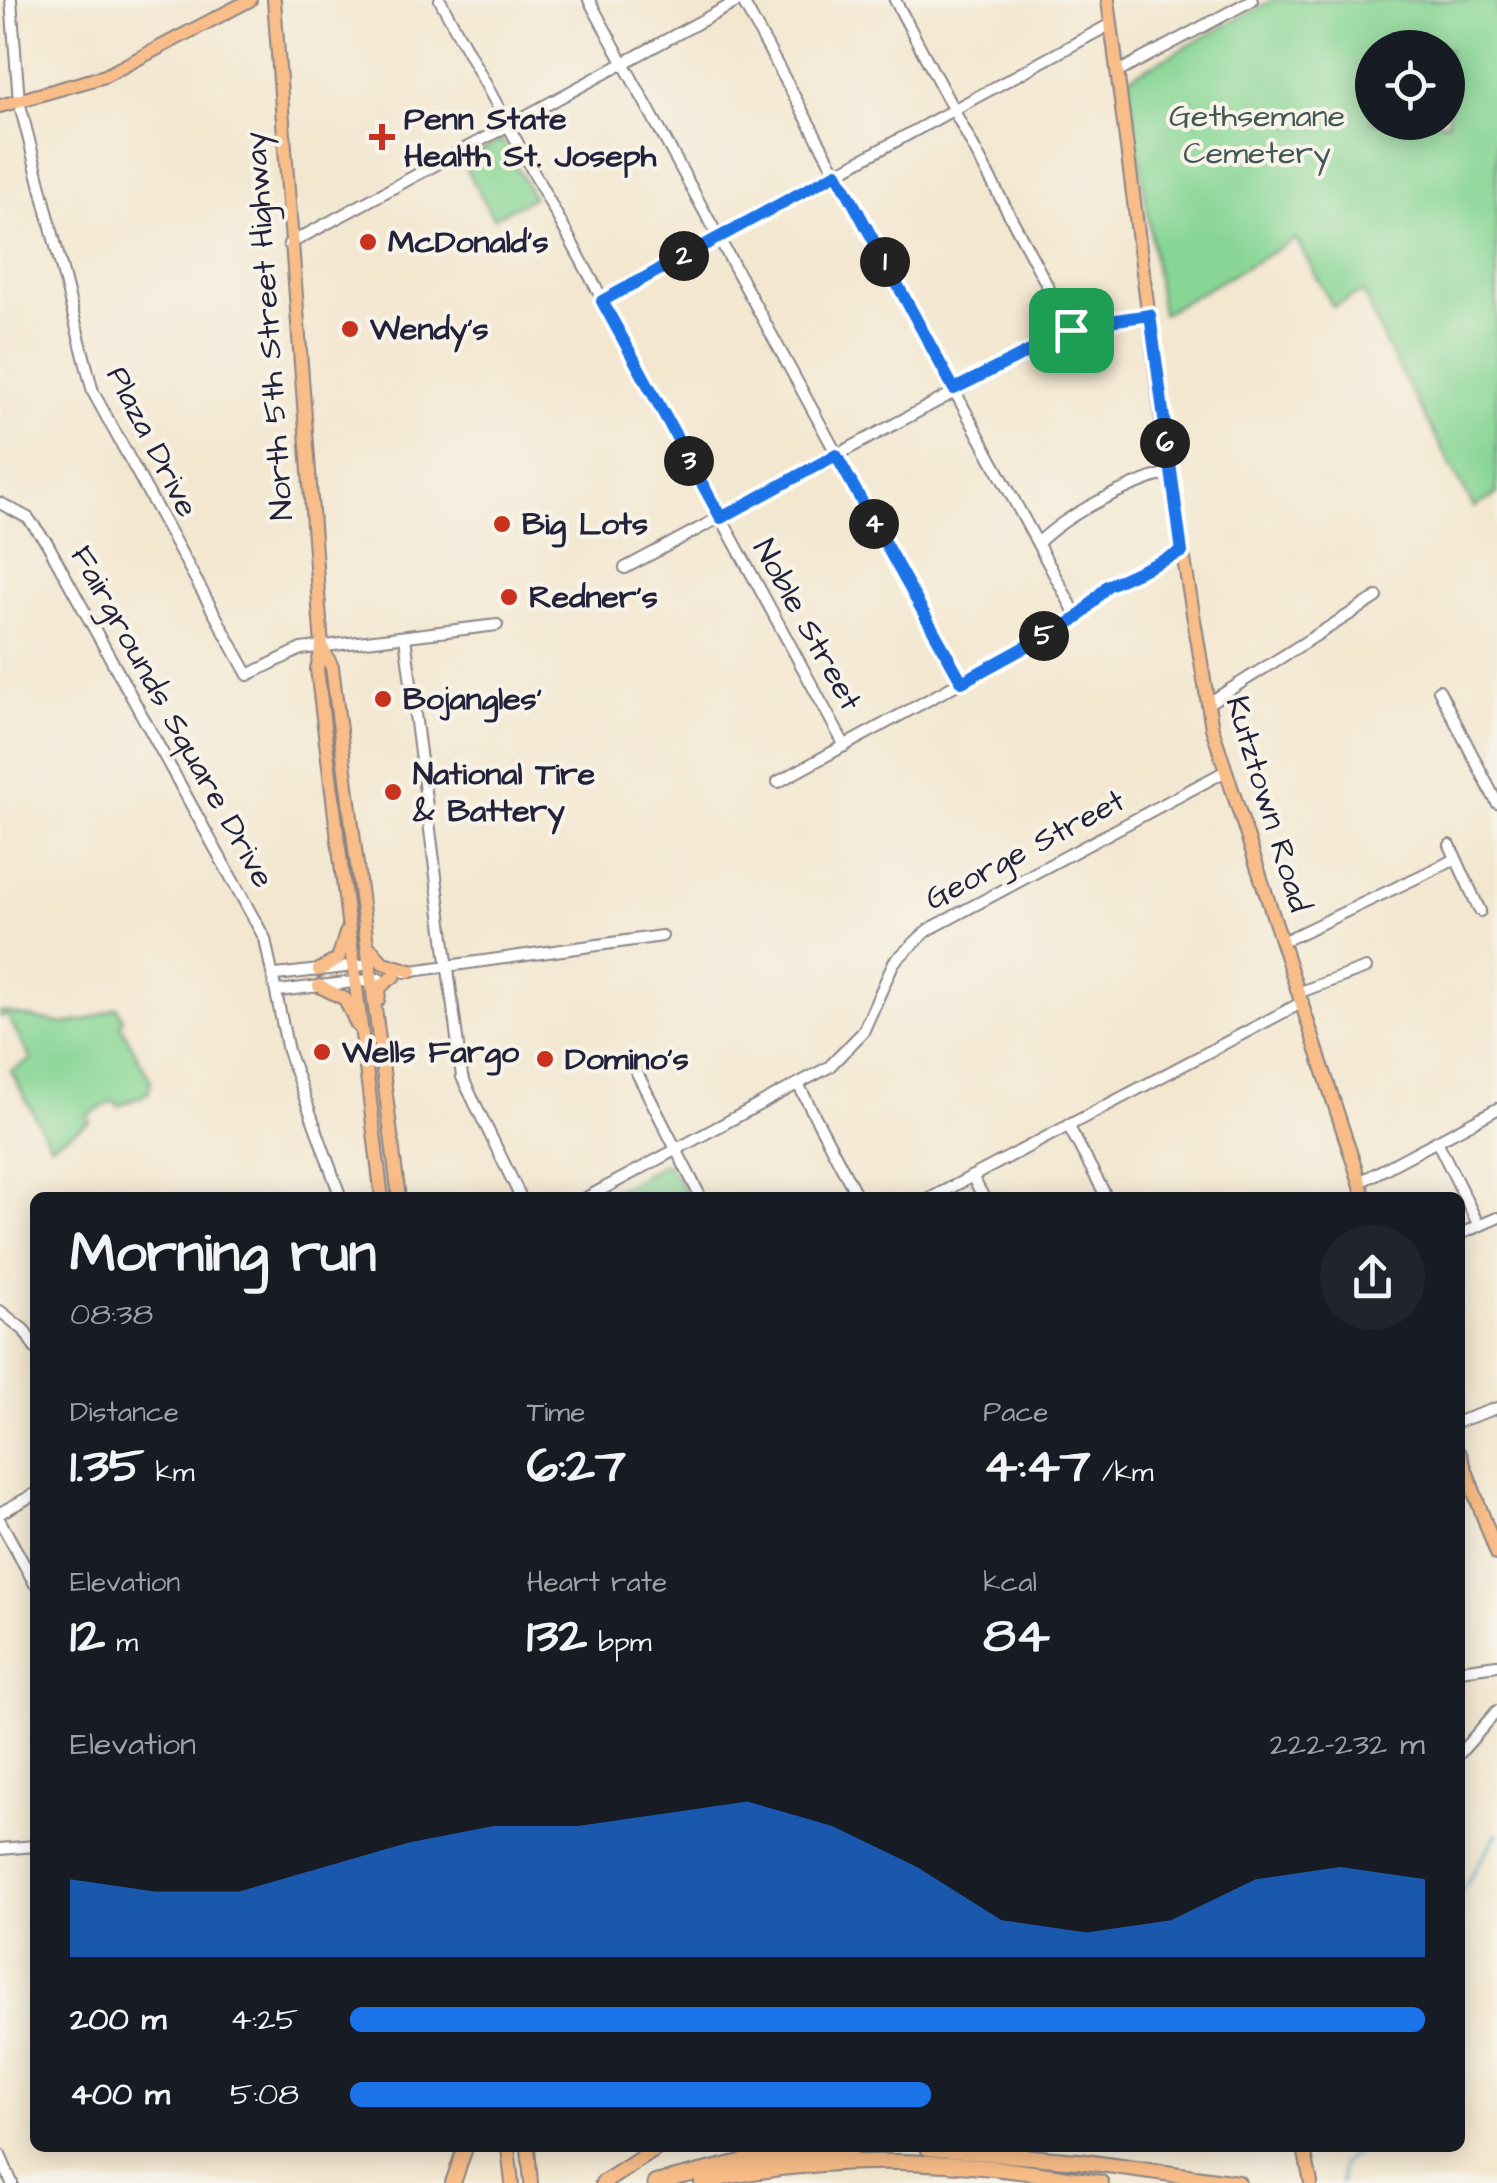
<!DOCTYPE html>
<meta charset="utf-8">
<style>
:root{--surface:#171b24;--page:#20242c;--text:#f1f3f6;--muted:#9ea1a6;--accent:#1a73e8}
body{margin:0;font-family:"Architects Daughter",sans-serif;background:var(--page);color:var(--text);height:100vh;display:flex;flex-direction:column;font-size:38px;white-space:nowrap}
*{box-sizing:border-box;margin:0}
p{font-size:32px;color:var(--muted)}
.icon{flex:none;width:55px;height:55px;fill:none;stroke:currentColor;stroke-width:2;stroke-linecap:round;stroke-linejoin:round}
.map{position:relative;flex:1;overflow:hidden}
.details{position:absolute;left:30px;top:1192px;width:1435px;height:960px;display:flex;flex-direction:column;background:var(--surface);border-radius:15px;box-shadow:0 5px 25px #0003}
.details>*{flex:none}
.buttons{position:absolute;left:1355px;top:30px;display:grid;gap:20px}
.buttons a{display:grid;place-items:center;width:110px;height:110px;border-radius:50%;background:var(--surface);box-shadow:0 5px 25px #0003;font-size:50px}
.pin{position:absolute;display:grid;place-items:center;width:85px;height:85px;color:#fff;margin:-42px;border-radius:20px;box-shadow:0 5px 15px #0006}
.km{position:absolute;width:50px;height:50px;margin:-25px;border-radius:50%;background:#222;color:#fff;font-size:28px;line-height:50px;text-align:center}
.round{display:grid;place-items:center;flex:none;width:105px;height:105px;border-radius:52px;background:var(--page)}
.overview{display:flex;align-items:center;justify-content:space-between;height:170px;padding:0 40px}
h1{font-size:55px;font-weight:700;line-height:75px}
.figures{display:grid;grid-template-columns:repeat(3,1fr);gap:15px;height:170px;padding:10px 40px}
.figures div{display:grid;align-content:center}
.figures b{font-size:50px;font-weight:700}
.figures small{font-size:28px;font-weight:400}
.figures p{font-size:28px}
.chart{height:280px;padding:20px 40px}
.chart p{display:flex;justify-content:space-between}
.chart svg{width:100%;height:180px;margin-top:10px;fill:var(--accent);opacity:.7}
ul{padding:0 40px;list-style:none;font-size:32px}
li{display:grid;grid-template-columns:160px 120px 1fr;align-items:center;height:75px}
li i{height:25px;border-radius:12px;background:var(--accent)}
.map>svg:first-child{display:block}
.green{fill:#88d695;stroke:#557c68;stroke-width:2.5;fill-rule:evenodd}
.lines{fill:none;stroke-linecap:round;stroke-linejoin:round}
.stream{stroke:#4baecb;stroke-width:2.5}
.minor-casing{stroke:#8a8486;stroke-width:14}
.major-casing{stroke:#8a8486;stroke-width:16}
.highway-casing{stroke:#8a8486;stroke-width:18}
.minor{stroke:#fff;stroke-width:10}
.major{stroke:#f8bd88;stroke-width:12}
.highway{stroke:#f8bd88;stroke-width:14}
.route-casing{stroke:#fff;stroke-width:20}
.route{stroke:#1a73e8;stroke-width:12}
.poi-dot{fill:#c8321e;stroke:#f7f3e8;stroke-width:4}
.labels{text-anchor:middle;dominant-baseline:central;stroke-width:8;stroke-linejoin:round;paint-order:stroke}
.park-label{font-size:32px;fill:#415856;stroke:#f7f3e8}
.poi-label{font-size:32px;font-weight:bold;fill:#22223b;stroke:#f7f3e8;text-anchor:start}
.street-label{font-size:32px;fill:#22223b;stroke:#f7f3e8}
</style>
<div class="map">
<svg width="1497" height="2183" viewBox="0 0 1497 2183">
<rect width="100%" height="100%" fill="#f7f3e8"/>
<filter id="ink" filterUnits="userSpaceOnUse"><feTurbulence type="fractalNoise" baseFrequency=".01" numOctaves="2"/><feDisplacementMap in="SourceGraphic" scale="20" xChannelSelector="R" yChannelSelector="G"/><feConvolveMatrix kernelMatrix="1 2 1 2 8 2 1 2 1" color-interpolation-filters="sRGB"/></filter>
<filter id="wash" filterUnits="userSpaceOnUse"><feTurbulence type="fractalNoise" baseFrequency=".0048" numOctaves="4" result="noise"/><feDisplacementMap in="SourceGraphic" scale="40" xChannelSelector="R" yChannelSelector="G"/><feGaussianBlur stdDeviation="2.25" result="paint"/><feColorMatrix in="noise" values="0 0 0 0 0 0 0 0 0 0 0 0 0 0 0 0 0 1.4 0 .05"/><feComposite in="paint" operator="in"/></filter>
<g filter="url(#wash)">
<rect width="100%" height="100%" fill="#f3e7d0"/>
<path class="green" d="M1273 0H1497V494L1474 508 1385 343 1363 292 1333 307 1296 239 1162 314 1128 78ZM1372 48H1448V122H1372Z
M502 140 533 197 493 218 462 161Z
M117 1007 123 1019 120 1024 151 1081 148 1093 119 1106 113 1101 87 1116 90 1122 50 1145 11 1071 31 1060 7 1015 1 1017 0 1011 64 1024 87 1020Z
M667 1164 689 1197H604L664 1164Z"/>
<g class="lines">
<path class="stream" d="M1460 1894 1497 1833
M1341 2183 1342 2164 1361 2148"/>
</g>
</g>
<g filter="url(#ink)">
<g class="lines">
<g class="minor-casing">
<path id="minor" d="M11 0 19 101 93 392 248 675 301 649 497 625
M440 0 845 746
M589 0 961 682
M742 0 1078 618
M895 0 1071 330
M1118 72 1252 0
M289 244 740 0
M602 301 1111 24
M0 503 28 518 47 543 265 939 288 1051 341 1198
M1038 543C1071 511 1127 485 1170 472
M625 568 1071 330 1089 323 1150 315
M405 637 462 1077 521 1198
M1439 690 1497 803
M1207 704 1377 597
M778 782 1078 618 1107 586 1182 552
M1450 845 1480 911
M1282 942 1456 859
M405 972 662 936
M276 975 371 964
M278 991 379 979
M1300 992 1366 968
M636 1071 701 1198
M798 1084 858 1198
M1068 1125 1107 1198
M1437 1141 1479 1226
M972 1176 984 1198
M1360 1182 1497 1109
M586 1198 829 1067 863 1032 894 962 928 930 1224 772
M931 1198 1303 1002
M1460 1234 1497 1218
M0 1311 24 1330 35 1348
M1460 1421 1497 1408
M0 1513 35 1494
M0 1521 35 1584
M1460 1670 1497 1665
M1460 1753 1497 1711
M0 1849 35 1846
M0 2155 12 2183"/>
</g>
<g class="major-casing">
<path id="major" d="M274 0 322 647 317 669 382 1198
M1108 0 1166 451 1212 728 1365 1198
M0 106 105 76 250 0
M322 647 332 667 399 1198
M371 949 383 963 411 971
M319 970 338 959 346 933
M319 986 345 999 357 1025
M378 1000 380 987 395 975
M1460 1454 1497 1554
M508 2148 512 2183
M528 2148 531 2183
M1304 2148 1311 2183"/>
</g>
<g class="highway-casing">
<path id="highway" d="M928 2148 1078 2161 1238 2183
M453 2183 465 2148
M603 2183 657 2148
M655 2183 757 2158 854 2148
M702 2183C835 2149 968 2161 1101 2183"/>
</g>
<use href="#minor" class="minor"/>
<use href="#major" class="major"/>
<use href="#highway" class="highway"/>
</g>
</g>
<g class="lines" filter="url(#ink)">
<g class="route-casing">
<path id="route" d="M837 173 954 389 1082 325 1150 315 1182 552 1107 586 1078 618 962 682 836 455 721 518 602 301Z"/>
</g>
<use href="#route" class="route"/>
</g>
<g class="poi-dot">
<path d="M377 122h10v10h10v10h-10v10h-10v-10h-10v-10h10z"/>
<circle cx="368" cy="242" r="10"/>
<circle cx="350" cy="329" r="10"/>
<circle cx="502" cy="524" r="10"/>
<circle cx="509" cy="597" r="10"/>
<circle cx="383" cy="699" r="10"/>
<circle cx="393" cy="792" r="10"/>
<circle cx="322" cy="1052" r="10"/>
<circle cx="545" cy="1059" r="10"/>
</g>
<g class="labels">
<g class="park-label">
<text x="1257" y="116">Gethsemane<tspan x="1257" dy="37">Cemetery</tspan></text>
</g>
<g class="poi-label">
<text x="404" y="119">Penn State<tspan x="404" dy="37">Health St. Joseph</tspan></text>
<text x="388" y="242">McDonald's</text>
<text x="370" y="329">Wendy's</text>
<text x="522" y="524">Big Lots</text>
<text x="529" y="597">Redner's</text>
<text x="403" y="699">Bojangles'</text>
<text x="413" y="774">National Tire<tspan x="413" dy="37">&amp; Battery</tspan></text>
<text x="342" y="1052">Wells Fargo</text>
<text x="565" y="1059">Domino's</text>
</g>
<g class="street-label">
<text transform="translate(269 326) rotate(-94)">North 5th Street Highway</text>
<text transform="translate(152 442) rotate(63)">Plaza Drive</text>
<text transform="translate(807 625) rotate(61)">Noble Street</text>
<text transform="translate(172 717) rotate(61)">Fairgrounds Square Drive</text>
<text transform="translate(1268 804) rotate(73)">Kutztown Road</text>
<text transform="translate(1025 850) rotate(-28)">George Street</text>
</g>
</g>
</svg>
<div class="buttons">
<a><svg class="icon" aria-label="locate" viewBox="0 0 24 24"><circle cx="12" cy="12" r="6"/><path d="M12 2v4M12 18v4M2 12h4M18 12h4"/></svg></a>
</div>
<div class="pin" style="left:1071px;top:330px;background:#1e9e55"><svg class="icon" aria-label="arrive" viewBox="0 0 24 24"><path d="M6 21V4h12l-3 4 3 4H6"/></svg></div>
<b class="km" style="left:885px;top:262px">1</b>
<b class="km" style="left:684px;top:256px">2</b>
<b class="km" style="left:689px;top:461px">3</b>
<b class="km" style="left:874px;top:524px">4</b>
<b class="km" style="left:1044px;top:636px">5</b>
<b class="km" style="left:1165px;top:443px">6</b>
<section class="details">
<div class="overview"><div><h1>Morning run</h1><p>08:38</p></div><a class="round"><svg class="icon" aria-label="share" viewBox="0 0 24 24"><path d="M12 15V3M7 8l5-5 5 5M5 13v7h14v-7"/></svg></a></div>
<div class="figures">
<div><p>Distance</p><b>1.35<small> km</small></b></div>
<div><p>Time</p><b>6:27</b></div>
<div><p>Pace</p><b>4:47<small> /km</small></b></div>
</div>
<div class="figures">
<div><p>Elevation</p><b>12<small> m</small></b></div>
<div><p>Heart rate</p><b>132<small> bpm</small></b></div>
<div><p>kcal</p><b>84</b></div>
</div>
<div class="chart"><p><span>Elevation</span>222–232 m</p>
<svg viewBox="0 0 160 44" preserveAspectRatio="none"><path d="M0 44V25L10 28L20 28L30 22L40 16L50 12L60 12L70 9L80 6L90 12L100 22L110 35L120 38L130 35L140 25L150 22L160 25V44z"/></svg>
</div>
<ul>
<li><b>200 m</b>4:25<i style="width:100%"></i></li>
<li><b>400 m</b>5:08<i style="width:54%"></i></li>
</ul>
</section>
</div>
